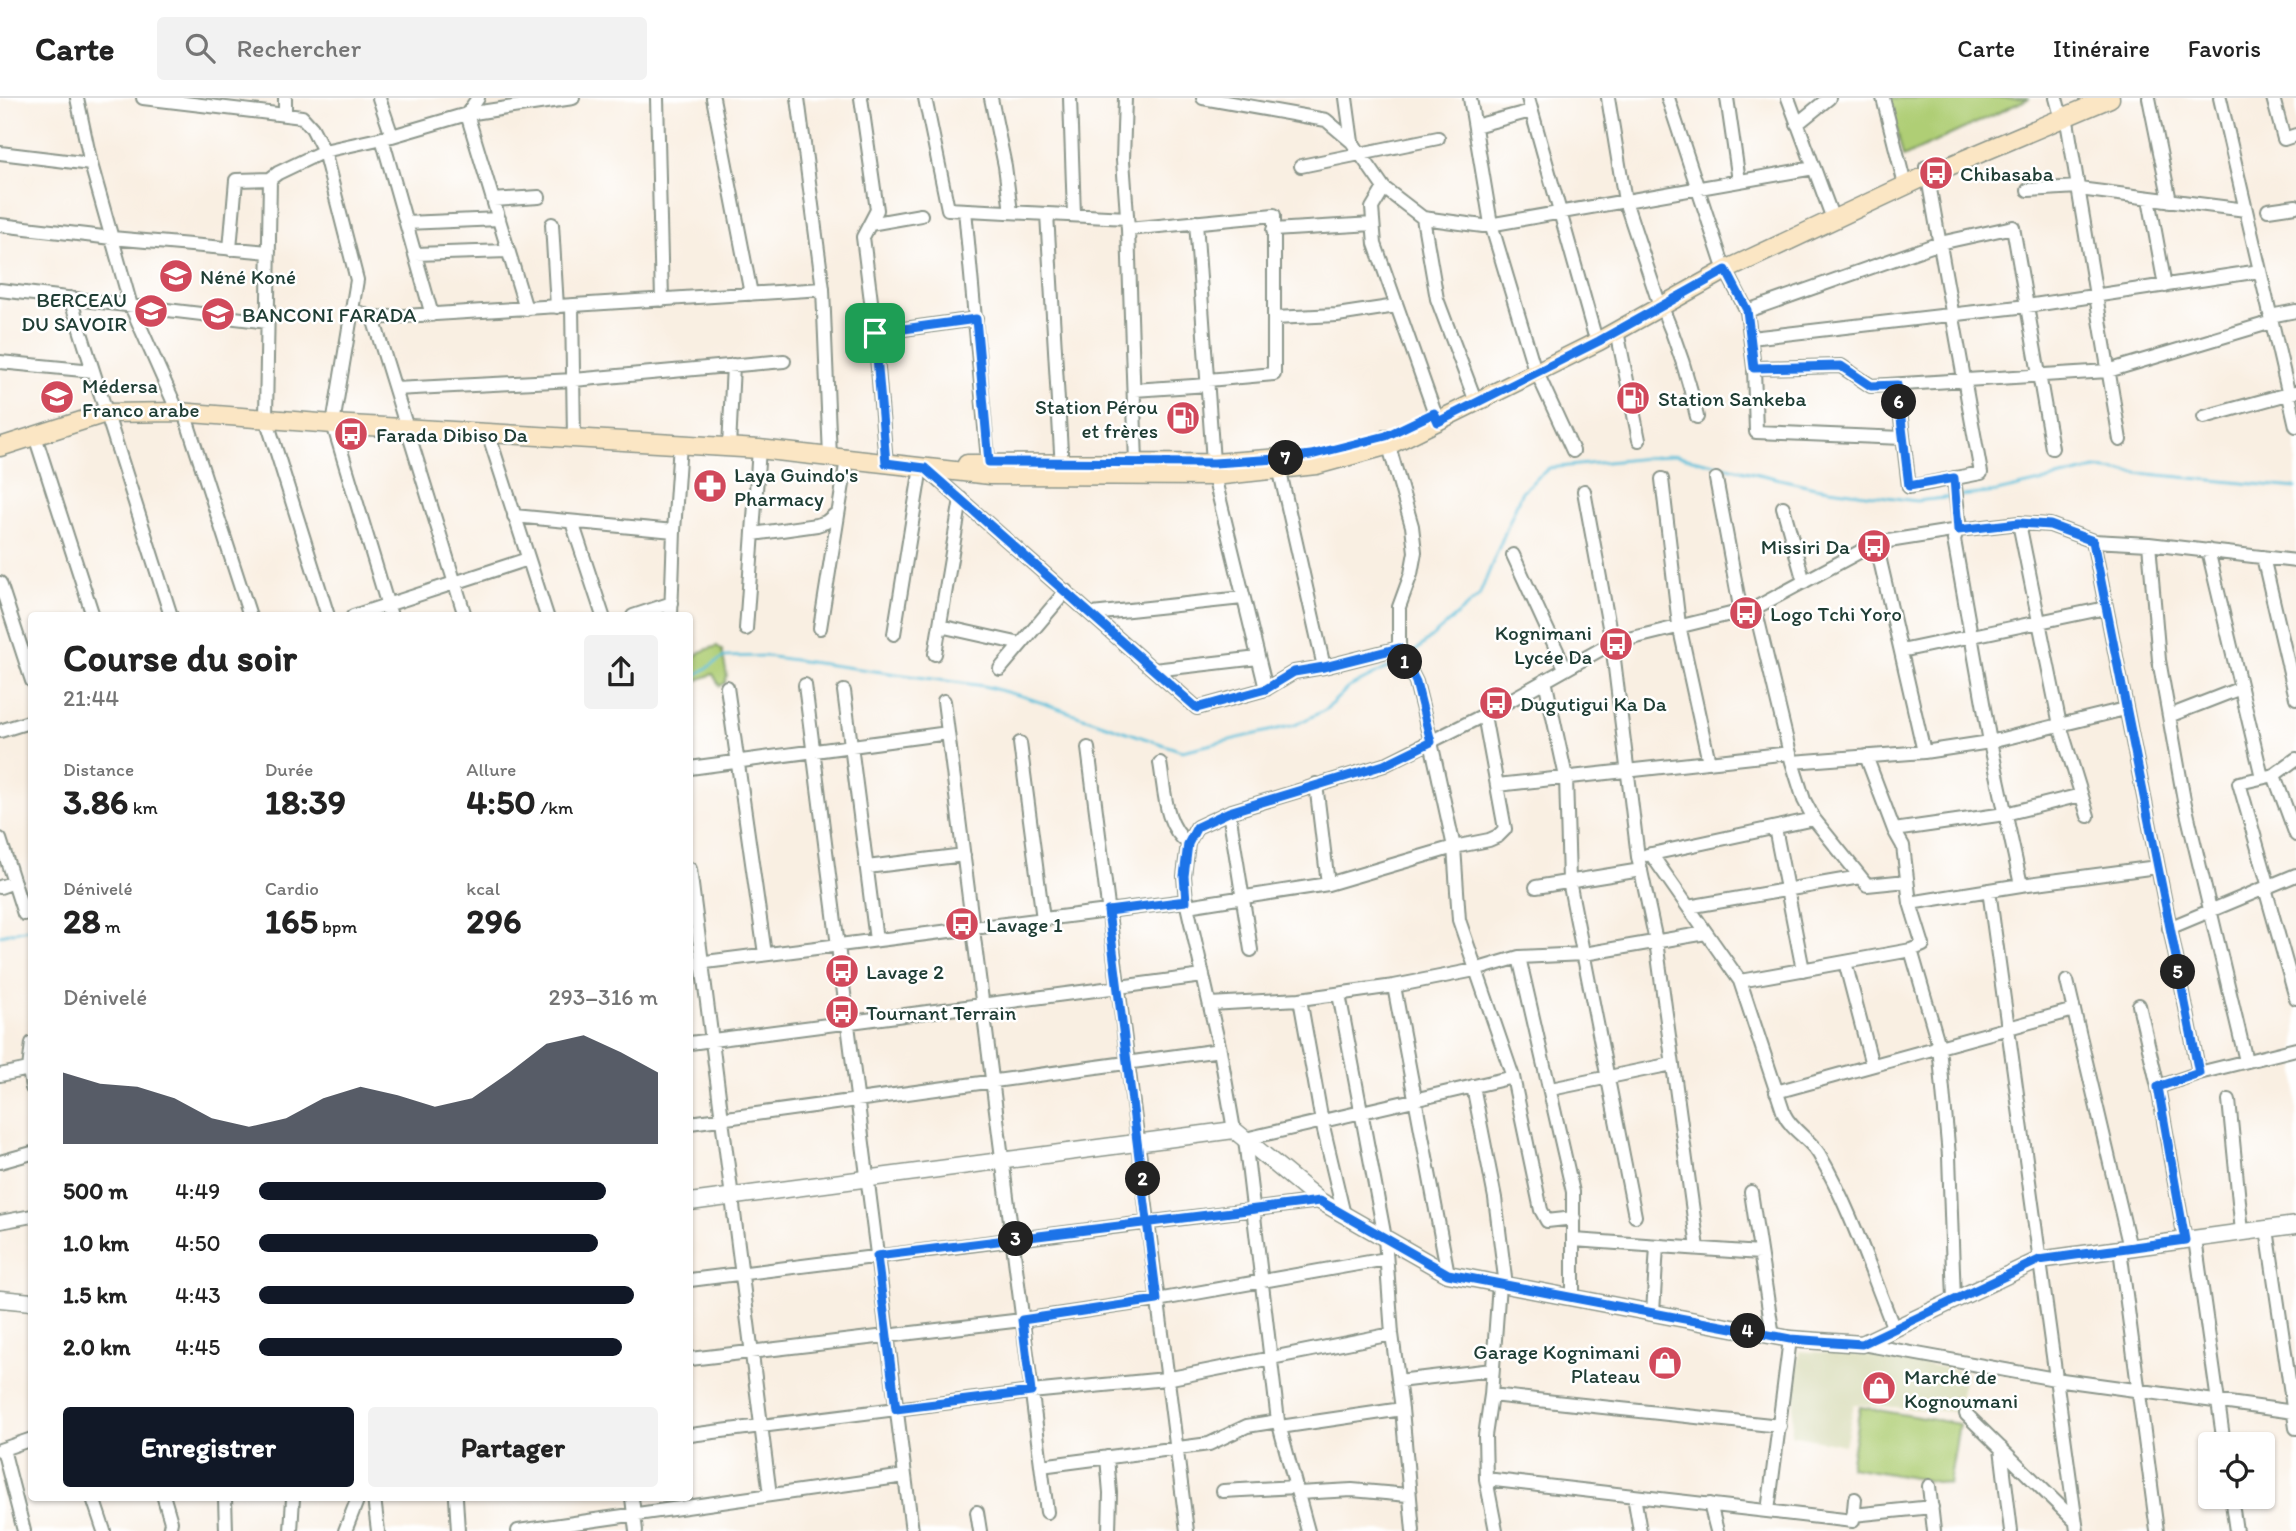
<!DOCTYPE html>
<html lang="fr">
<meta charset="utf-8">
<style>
:root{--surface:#fff;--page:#f2f2f2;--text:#222;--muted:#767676;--line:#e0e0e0;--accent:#111827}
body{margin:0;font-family:Itim,sans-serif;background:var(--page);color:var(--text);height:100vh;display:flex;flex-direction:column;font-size:26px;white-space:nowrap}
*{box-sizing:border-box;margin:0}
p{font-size:23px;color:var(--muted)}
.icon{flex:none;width:38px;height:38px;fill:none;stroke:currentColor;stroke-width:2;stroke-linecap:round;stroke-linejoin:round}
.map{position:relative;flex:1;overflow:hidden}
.details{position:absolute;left:28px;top:514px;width:665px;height:889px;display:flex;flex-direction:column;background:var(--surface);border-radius:7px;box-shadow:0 2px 5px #0004}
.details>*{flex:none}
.buttons{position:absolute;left:2198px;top:1334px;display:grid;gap:14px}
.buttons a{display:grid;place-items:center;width:77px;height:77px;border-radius:7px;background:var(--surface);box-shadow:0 2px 5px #0004;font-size:35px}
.pin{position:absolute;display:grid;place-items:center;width:60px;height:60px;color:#fff;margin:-30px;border-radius:14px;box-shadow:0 4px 10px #0006}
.km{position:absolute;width:35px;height:35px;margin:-18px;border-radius:50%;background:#222;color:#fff;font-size:19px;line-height:35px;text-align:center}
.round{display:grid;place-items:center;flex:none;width:74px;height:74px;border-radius:7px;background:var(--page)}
.headline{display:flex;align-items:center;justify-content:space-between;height:119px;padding:0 35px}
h1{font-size:38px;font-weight:700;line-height:52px}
.figures{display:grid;grid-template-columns:repeat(3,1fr);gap:10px;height:119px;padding:7px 35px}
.figures div{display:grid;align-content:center}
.figures b{font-size:35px;font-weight:700}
.figures small{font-size:19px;font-weight:400}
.figures p{font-size:19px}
.chart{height:196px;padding:14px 35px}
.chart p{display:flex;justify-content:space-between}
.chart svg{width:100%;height:126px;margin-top:7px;fill:var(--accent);opacity:.7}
.cta{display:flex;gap:14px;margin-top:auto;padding:14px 35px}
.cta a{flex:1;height:80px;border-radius:7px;background:var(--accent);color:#fff;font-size:28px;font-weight:700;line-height:80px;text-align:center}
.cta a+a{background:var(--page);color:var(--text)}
ul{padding:0 35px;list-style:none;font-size:23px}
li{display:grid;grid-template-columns:112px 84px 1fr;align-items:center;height:52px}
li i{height:18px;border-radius:9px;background:var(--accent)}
header{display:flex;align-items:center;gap:42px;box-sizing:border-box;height:98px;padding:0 35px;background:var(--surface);border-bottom:2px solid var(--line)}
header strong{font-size:33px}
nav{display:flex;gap:38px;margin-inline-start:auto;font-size:24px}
.search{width:490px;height:63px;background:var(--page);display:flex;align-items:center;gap:18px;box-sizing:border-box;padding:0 24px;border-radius:7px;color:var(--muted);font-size:26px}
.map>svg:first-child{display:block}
.built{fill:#dbdebc}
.green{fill:#afce75;stroke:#678654;stroke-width:2}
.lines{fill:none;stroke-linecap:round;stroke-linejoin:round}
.stream{stroke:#5dc0db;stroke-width:2.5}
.minor-casing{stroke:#8c968b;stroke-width:16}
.tertiary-casing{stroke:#8c968b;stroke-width:19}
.secondary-casing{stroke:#8c968b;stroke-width:21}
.minor{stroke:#fff;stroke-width:12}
.tertiary{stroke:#fff;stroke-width:16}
.secondary{stroke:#fbe6c4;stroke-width:18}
.route-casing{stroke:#fff;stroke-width:14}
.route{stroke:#1a73e8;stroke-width:9}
.labels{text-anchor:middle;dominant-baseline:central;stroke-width:5;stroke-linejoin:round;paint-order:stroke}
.poi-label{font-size:21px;fill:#1f3d34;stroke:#fff;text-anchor:start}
</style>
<header>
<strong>Carte</strong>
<div class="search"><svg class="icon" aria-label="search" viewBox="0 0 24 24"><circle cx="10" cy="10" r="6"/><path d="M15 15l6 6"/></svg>Rechercher</div>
<nav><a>Carte</a><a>Itinéraire</a><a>Favoris</a></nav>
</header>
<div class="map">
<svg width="2296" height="1433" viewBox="0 0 2296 1433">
<rect width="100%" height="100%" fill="#fff"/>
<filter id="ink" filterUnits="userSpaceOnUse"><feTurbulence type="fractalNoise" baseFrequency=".0143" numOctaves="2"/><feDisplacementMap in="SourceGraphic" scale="14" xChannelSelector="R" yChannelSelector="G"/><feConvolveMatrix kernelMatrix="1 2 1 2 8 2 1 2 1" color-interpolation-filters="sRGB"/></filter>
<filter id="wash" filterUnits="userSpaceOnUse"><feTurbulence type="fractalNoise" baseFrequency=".00686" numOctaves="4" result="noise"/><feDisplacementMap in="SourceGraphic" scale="28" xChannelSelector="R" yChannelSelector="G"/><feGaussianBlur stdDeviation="1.57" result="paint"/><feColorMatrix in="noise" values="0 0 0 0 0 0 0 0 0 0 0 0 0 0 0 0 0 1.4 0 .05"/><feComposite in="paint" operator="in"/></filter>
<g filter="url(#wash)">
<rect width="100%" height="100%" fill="#f9efe2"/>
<path class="built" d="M1799 1253 1884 1258 1966 1274 1957 1314 1854 1306 1845 1347 1791 1337Z"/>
<path class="green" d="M1890 0H2030L1903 59Z
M717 548 722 552 727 578 725 585 720 588 713 576 690 585V563L700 554Z
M1860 1309 1959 1326 1949 1386 1850 1369Z"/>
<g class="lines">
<path class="stream" d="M1960 398 1997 394 2096 371 2296 390
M1410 558 1479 498 1522 393 1549 370 1675 357 1815 389 1916 403 1954 399
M690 581 724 559 765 558 984 588 1025 599 1182 653 1295 627 1325 612 1348 590 1401 563
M0 837 32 830"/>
</g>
</g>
<g filter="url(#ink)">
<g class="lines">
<g class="minor-casing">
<path id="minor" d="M77 0 91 66 131 208 178 314
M143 0 302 19 312 30 324 53 357 182 333 326 391 518
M379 0 392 38
M478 0 467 16 526 211
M657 0 662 202
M713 0 751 196
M798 0 823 191 830 359
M861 0 877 112 863 139 875 235 886 365
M925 0 948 111 1127 120
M991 0 1005 68 1011 114
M1070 0 1074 117
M1125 0 1123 62 1128 131 1136 365
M1203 0 1326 22 1352 44 1384 90 1423 120 1483 128 1814 70
M1346 0 1352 44
M1470 0 1491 126 1533 266 1573 353
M1528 0 1594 235
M1608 0 1625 103 1657 199
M1668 0 1722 164
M1727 0 1739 83
M1788 0 1830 113
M1883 0 1903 79
M2056 0 2059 11 2066 17 2120 342
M2149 0 2170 103
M2220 0 2296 328
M2273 0 2284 41 2296 37
M285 16V0
M1797 26 1829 0
M1475 28 1531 13
M382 40 432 217
M0 55 91 66
M1301 68 1438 40
M270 81 266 320 328 518
M1384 90 1372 110 1375 146 1438 324
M2079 91 2246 112
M2028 92 2078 89
M2149 100 2165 188
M493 102 539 99
M965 112 989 373
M2268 112 2296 108
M1047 116 1062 371
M1423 120 1437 201 1476 304
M1196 124 1214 378 1266 591
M406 125 499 121
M552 126 557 209
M870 126 921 117
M0 127 112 140 269 154
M1128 131 1274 117V276L1208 282
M1273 132 1373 126
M230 151 236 82 270 81 278 75 324 53 392 38 467 16 573 0
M415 156 508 153
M1726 172 1747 213 1754 270 1756 334 1903 340
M0 192 268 224
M70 200 171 518
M1661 207C1677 244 1689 280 1697 319
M572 208 574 340
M352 211 373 220 823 191
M1747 213 1940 145 2013 129 2052 350
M2270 218 2296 213
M373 220 465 518
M1274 220 1337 217 1396 208
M1617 233 1639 342
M875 235 976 221
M1751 240 2027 208 2260 173
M0 264 93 273
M1754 270 1841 268 1871 288 2108 273 2272 224
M1897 287 1909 389 1981 375 1926 69
M395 291 574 282 784 263
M1134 292 1208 287
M184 314 250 518
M2204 319 2295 294
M488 335 547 518
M35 338 93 518
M729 349 733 267
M1278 365 1324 569
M925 370 1197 610 1266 591 1294 574 1324 569 1399 550V509L1411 476 1415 454 1412 428 1386 338
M1954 380 1959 424 1954 442 1990 644 2021 787
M1662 381 1679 527 1709 664
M1716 381 1741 514
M1584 393 1612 545 1638 759 1656 843 1698 1150
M1783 409 1804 484
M514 418 674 433
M572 424 603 518
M2019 425 2060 627 2088 718
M753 436 817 427 826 424 838 414
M2093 443 2199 975
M1876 445 1924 654
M2149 446 2159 562 2184 702 2246 963
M2208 452 2262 679
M1513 457 1565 570
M2263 459 2296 600
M0 485 32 583
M1755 510 1792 664 1804 702 1814 721 1867 787 1907 783
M1092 516 1242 500
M353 518 528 461
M633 518 672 505
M671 518 674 433 680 346
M940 528 1021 546
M820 530 847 361
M746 531 759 351
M894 536 921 369
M1399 550 1416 584 1431 644 1454 749 1459 822 1513 979 1541 1112 1547 1123 1574 1120
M1901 553 2106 510
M935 556 961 401
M1000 571 1066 493
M1154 572 1258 560
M1545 582 1566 679 1569 783 1635 1118
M805 587 912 1433
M727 589 765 856
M844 593 876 842
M944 603 1047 1414
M2169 618 2241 590
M0 633 32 623
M1020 645 1043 821
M1088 650 1187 1433
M1792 664 1924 654 1990 644 2125 611
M1160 665C1165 692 1164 728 1188 745
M690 670 948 635
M2274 677 2296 737
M1316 686 1328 786
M1497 687 1790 655
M1229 714 1251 852
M1775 730 1803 872
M1894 732 2005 716 2081 697
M0 741 24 816
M1651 756 1740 883 1784 1016C1792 1033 1809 1040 1819 1056 1850 1109 1871 1174 1894 1231
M1647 757 1814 721
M867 769 964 757
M690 771 770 1397
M0 789 14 784
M1536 789 1641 772
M2269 789 2239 685 2274 677 2296 661
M2265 790 2296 900
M1989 792 2077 1433
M1910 805 2021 787 2157 769
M1187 808 1328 786 1454 749 1489 742 1498 738 1505 731 1484 617
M1688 809 1860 779
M2169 830 2296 777
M1911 852 1939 948 1949 1058 1954 1202
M1519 859 1573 1094V1200
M1845 864 1872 967
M690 866 1186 803
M1740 883 1911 852 1923 847 1910 805 1903 748 1894 732 1866 658
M2067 883 2130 1150
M1394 888 1448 1176
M1339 896 1385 1140 1392 1236 1402 1311 1413 1433
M1300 901 1322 1024 1344 1117
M1210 906 1300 901 1394 888 1475 872 1519 859 1584 856 1706 835
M2139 907 2158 989 2185 1142
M32 945 29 971 32 990
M690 945 1203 878
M0 977 29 971
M1473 988 1495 1100 1506 1188
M2158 989 2199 975 2296 951
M1551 991 1672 966
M1776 994 2074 912
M2229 1002 2242 1134
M690 1025 1220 952
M1234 1032 1220 952 1186 803 1184 778 1188 745 1197 729 1229 714 1384 667 1484 617 1612 545 1755 510 1876 445 1958 432 2019 425 2050 427 2093 443 2149 446 2296 463
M0 1064 32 1055
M1751 1094 1773 1238
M0 1124 32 1118
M2267 1131 2296 1330
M2195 1141 2224 1346
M1574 1142 1760 1155
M2120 1151 2157 1433
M690 1182 1320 1103
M1653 1215 1657 1148
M1862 1246 2055 1281 2294 1314
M690 1261 1022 1222 1157 1202 1386 1161
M1398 1283 1492 1272
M1491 1297 1780 1328
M1966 1316 2075 1423
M1280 1329 1402 1311
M690 1337 1031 1294 1166 1281 1392 1236
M2001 1350 2011 1433
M3 1351 24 1433
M0 1352 32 1341
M1107 1359 1110 1395 1109 1433
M1041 1368 1209 1346 1247 1328 1278 1323
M1486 1381 1853 1423 1855 1401
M1929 1388 1934 1433
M1223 1393 1296 1389
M1298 1395 1352 1392 1408 1397
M1634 1398 1640 1433
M2231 1398 2236 1433
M93 1400 104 1433
M164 1400 171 1424 169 1433
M225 1400 226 1433
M374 1400 378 1433
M456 1400 458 1433
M632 1400 636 1433
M1710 1406 1717 1433
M1768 1413 1790 1241
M977 1414 980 1433
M1853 1417 1932 1409
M291 1433 293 1400
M345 1433 358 1400
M518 1433 905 1378
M1308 1433 1278 1323 1245 1041 1513 979
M1496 1433 1486 1381 1485 1338 1491 1297 1499 1186"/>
</g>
<g class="tertiary-casing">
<path id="tertiary" d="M690 1104 1234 1032 1320 1103 1448 1176 1790 1241 1862 1246 2039 1162 2296 1127
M0 1201 32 1204"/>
</g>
<g class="secondary-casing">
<path id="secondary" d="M0 349 106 315 178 314 333 326 759 351 990 377 1214 378 1316 367 1389 347 1599 243 1726 172 1928 77 2110 0
M967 366 1214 365 1292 359"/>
</g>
<use href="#minor" class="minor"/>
<use href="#tertiary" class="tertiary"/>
<use href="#secondary" class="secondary"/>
</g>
</g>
<g class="lines" filter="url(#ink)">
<g class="route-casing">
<path id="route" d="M875 235 886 365 925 370 1197 610 1266 591 1294 574 1324 569 1399 550 1416 584 1431 644 1384 667 1229 714 1197 729 1188 746 1184 778 1186 803 1108 813C1125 942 1141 1072 1157 1202L1022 1222 1031 1294 896 1311 877 1158 1320 1103 1448 1176 1790 1241 1862 1246 2039 1162 2185 1142 2158 989 2199 975 2093 443 2050 427 2019 425 1958 432 1954 380 1909 388 1897 287 1871 288 1841 268 1754 270 1747 212 1726 172 1599 243 1438 324 1434 315 1386 338 1311 357 1277 361 1214 365 989 364 976 221 875 235"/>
</g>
<use href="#route" class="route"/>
</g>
<defs>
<g id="bus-disc" transform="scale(1.75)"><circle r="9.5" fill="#d1495b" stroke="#fff"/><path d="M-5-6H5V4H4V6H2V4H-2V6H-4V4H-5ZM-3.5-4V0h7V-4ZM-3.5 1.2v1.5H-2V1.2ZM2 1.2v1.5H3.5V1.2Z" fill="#fff"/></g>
<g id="school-disc" transform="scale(1.75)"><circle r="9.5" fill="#d1495b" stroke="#fff"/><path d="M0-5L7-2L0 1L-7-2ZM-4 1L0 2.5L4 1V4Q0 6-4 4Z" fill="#fff"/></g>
<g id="fuel-disc" transform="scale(1.75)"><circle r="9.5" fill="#d1495b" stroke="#fff"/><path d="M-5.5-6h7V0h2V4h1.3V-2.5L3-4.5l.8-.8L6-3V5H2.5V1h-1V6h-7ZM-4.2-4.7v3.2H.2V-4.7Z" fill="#fff"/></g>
<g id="pharmacy-disc" transform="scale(1.75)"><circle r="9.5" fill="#d1495b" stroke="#fff"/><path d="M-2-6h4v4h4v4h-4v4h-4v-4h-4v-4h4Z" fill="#fff"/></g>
<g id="shop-disc" transform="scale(1.75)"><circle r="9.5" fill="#d1495b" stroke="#fff"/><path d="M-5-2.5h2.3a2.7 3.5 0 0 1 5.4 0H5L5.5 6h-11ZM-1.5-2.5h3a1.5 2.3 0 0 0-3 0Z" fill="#fff"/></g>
</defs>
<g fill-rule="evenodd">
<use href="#bus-disc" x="1936" y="75"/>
<use href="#school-disc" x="176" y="178"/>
<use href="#school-disc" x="151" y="213"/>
<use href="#school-disc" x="218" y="216"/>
<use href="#school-disc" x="57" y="299"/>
<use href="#fuel-disc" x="1633" y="300"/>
<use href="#fuel-disc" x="1183" y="320"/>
<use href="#bus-disc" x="351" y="336"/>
<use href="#pharmacy-disc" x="710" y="388"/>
<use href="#bus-disc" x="1874" y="448"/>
<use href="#bus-disc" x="1746" y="515"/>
<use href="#bus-disc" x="1616" y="546"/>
<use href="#bus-disc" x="1496" y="605"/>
<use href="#bus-disc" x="962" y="826"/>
<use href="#bus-disc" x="842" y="873"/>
<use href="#bus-disc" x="842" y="914"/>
<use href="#shop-disc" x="1665" y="1265"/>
<use href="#shop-disc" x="1879" y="1290"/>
</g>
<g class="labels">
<g class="poi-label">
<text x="1960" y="75">Chibasaba</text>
<text x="200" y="178">Néné Koné</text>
<text x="127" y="201" text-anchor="end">BERCEAU<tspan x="127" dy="24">DU SAVOIR</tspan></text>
<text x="242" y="216">BANCONI FARADA</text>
<text x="82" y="287">Médersa<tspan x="82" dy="24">Franco arabe</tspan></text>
<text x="1658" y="300">Station Sankeba</text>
<text x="1158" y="308" text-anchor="end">Station Pérou<tspan x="1158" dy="24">et frères</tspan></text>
<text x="376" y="336">Farada Dibiso Da</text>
<text x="734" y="376">Laya Guindo's<tspan x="734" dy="24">Pharmacy</tspan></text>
<text x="1850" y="448" text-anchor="end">Missiri Da</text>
<text x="1770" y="515">Logo Tchi Yoro</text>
<text x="1592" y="534" text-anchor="end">Kognimani<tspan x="1592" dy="24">Lycée Da</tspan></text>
<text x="1520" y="605">Dugutigui Ka Da</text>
<text x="986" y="826">Lavage 1</text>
<text x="866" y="873">Lavage 2</text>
<text x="866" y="914">Tournant Terrain</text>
<text x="1640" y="1253" text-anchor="end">Garage Kognimani<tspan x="1640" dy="24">Plateau</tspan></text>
<text x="1904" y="1278">Marché de<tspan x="1904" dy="24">Kognoumani</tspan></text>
</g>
</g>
</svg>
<div class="buttons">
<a><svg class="icon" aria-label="locate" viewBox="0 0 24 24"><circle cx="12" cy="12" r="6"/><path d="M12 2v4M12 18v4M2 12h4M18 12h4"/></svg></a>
</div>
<div class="pin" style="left:875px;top:235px;background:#1e9e55"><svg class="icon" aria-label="arrive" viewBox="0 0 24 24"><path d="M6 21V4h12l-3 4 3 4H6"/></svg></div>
<b class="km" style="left:1405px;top:564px">1</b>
<b class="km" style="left:1143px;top:1081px">2</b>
<b class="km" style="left:1016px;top:1141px">3</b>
<b class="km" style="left:1748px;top:1233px">4</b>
<b class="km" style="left:2178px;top:874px">5</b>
<b class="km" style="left:1899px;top:304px">6</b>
<b class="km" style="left:1286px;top:360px">7</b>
<section class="details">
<div class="headline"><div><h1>Course du soir</h1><p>21:44</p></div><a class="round"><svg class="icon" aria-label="share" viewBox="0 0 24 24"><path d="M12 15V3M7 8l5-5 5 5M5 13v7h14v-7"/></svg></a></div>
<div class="figures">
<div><p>Distance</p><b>3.86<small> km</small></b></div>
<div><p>Durée</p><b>18:39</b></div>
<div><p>Allure</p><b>4:50<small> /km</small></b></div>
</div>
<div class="figures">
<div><p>Dénivelé</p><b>28<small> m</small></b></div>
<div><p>Cardio</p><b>165<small> bpm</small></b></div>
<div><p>kcal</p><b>296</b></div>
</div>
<div class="chart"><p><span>Dénivelé</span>293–316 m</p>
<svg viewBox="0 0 160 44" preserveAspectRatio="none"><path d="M0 44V19L10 23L20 24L30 28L40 35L50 38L60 35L70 28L80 24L90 27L100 31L110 28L120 19L130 9L140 6L150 12L160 19V44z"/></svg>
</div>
<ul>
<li><b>500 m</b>4:49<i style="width:87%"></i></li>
<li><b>1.0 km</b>4:50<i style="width:85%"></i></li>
<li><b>1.5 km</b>4:43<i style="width:94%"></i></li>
<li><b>2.0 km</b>4:45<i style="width:91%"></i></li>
</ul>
<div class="cta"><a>Enregistrer</a><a>Partager</a></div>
</section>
</div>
